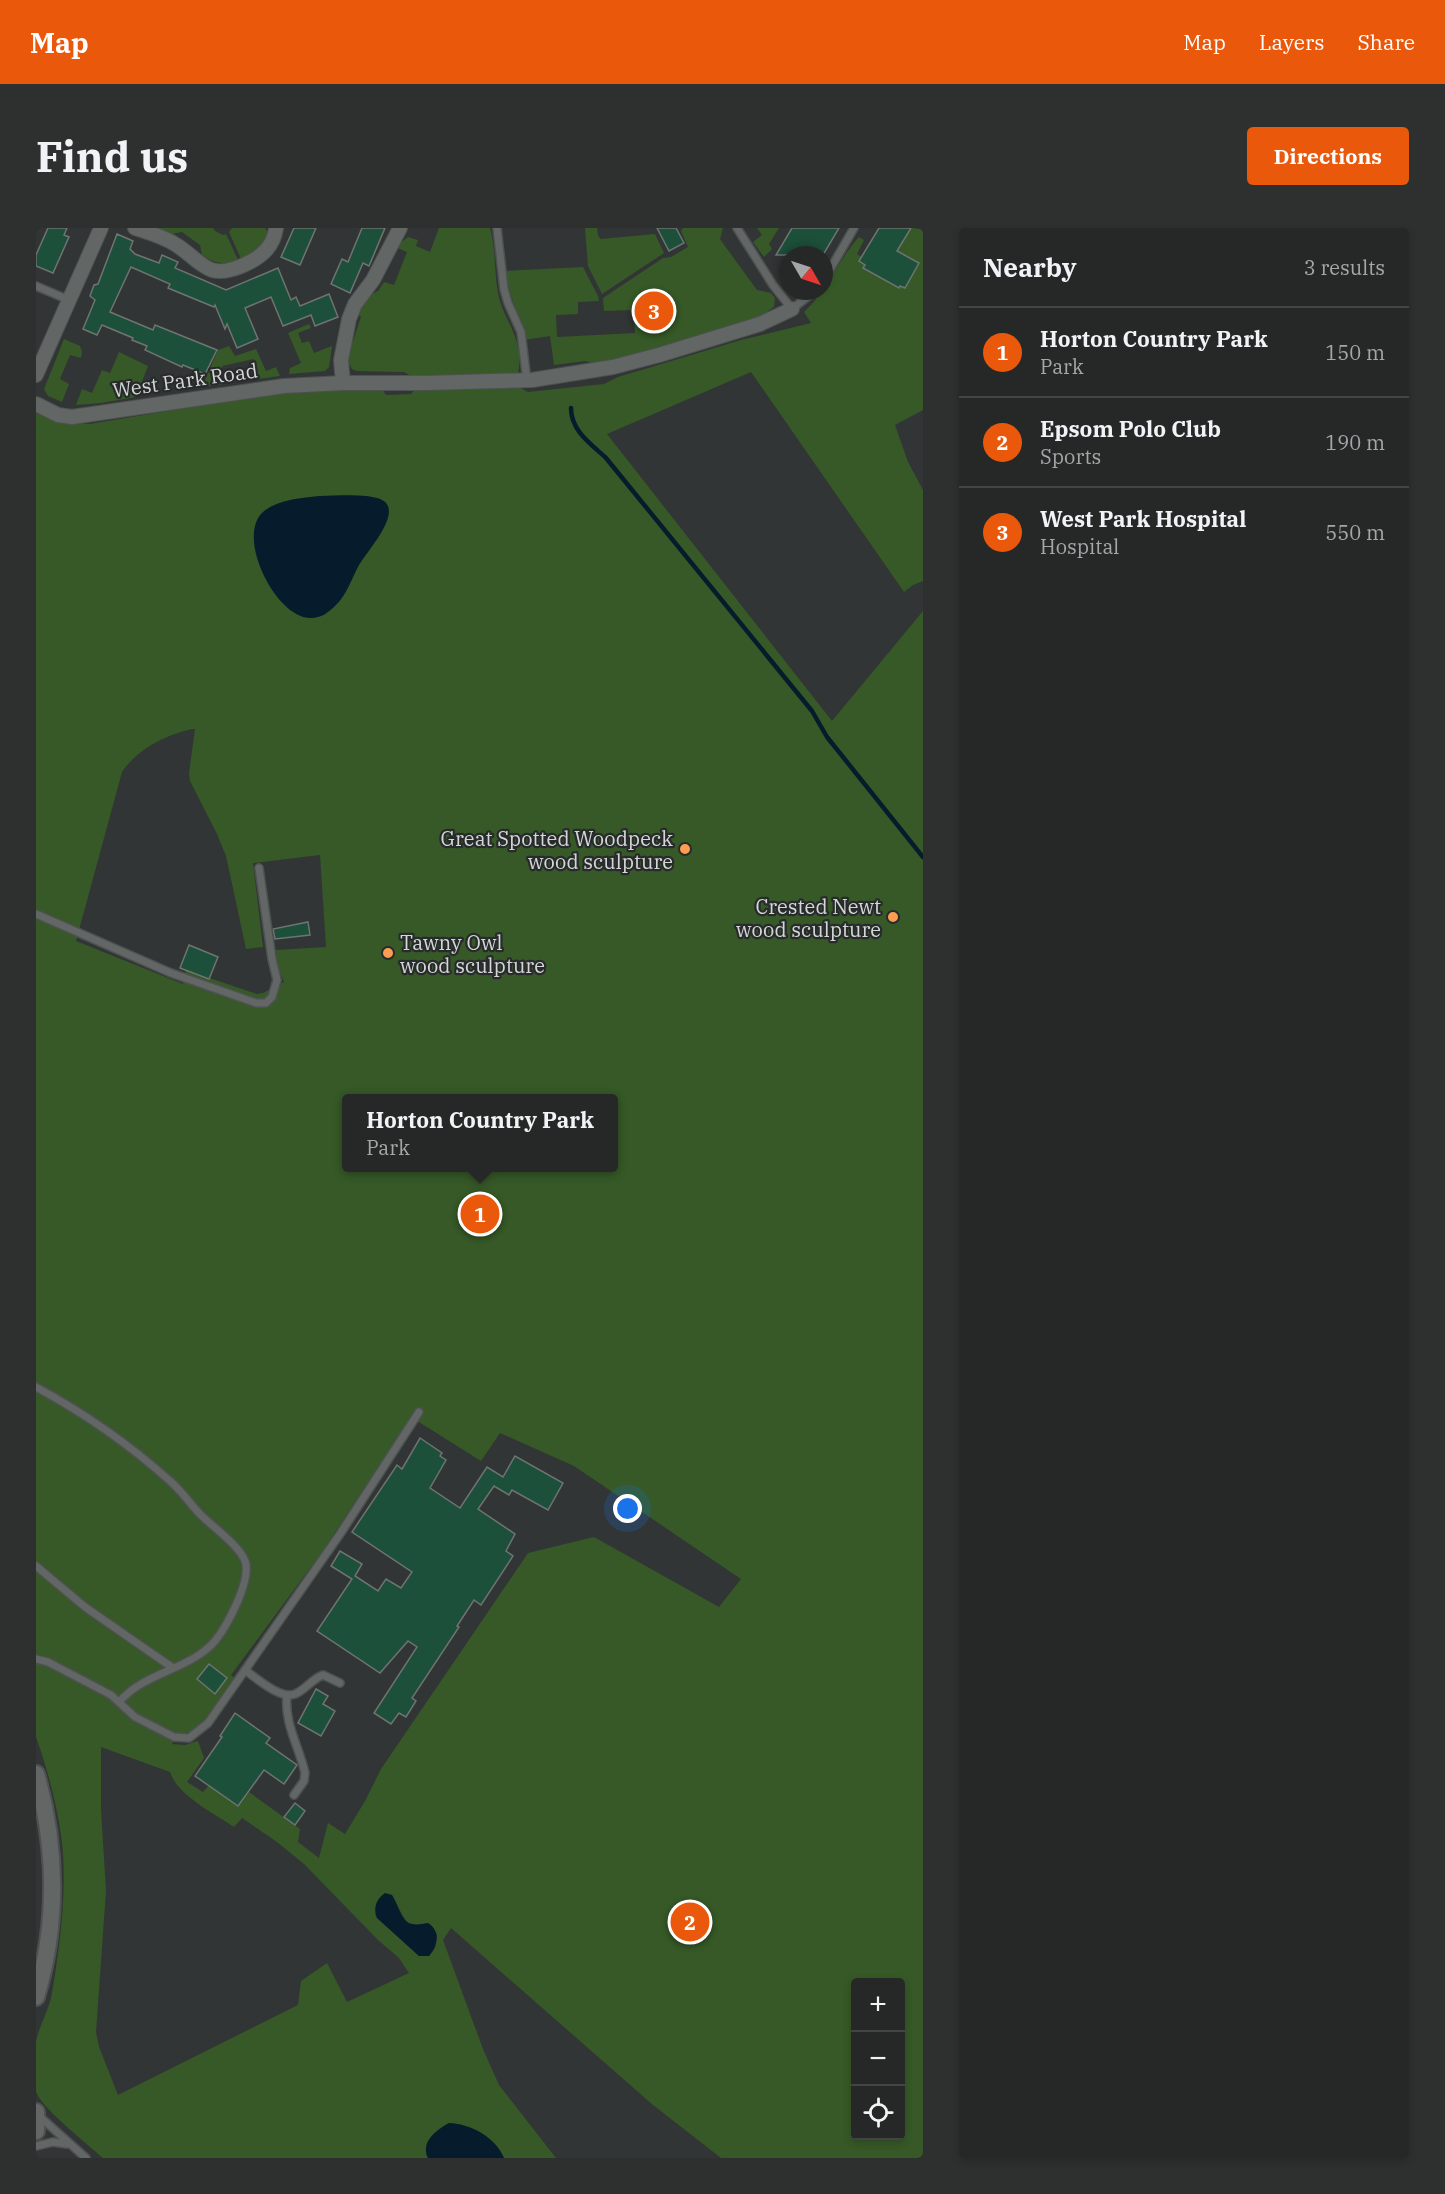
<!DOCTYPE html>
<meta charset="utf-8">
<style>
body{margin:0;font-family:"IBM Plex Serif",serif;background:#2e3030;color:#f1f3f6}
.controls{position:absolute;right:18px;bottom:18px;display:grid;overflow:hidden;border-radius:6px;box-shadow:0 3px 9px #0003}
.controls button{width:54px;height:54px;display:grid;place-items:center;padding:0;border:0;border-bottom:2px solid #424445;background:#262828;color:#f1f3f6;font:30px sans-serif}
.compass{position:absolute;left:743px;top:18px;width:54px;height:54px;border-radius:50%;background:#262828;box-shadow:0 3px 9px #0003;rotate:129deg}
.you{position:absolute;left:592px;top:1281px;width:21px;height:21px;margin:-15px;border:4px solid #fff;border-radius:50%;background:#1a73e8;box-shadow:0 0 0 9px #1a73e833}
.badge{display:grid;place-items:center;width:39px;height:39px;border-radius:50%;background:#ea580c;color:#fff;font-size:20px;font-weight:700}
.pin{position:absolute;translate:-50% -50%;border:3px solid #fff;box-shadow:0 2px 6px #0006}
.popup{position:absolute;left:306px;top:866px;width:276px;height:78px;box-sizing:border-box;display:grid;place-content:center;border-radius:6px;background:#262828;filter:drop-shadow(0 2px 4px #0005);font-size:20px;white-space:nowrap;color:#a4a6a8}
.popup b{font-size:22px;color:#f1f3f6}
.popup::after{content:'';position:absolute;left:50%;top:100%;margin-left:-12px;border:12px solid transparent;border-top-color:#262828}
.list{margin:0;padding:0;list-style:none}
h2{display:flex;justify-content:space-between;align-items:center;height:78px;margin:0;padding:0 24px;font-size:26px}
h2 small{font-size:20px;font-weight:400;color:#a4a6a8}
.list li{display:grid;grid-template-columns:39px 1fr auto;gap:18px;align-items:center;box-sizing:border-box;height:90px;padding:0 24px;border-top:2px solid #424445}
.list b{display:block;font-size:22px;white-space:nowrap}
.list p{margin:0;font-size:20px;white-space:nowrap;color:#a4a6a8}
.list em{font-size:20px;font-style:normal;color:#a4a6a8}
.icon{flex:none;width:33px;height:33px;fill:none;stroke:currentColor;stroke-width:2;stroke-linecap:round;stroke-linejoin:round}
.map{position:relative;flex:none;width:887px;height:1930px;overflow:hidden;border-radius:6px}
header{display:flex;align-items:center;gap:36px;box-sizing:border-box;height:84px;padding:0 30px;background:#ea580c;color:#fff}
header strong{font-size:28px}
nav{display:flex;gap:33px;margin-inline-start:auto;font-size:21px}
.intro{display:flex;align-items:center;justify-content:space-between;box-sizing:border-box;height:144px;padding:0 36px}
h1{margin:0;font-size:42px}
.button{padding:15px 27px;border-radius:6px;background:#ea580c;color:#fff;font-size:21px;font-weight:700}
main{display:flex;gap:36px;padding:0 36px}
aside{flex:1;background:#262828;border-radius:6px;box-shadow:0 3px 9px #0003}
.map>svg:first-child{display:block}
.green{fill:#365927;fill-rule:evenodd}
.water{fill:#061c2d}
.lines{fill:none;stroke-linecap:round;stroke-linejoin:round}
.stream{stroke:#061c2d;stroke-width:4.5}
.building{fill:#1d503b;stroke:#6f7371;stroke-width:1.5}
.service-casing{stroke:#4e5151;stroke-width:10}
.minor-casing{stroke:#4e5151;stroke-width:16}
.tertiary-casing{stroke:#4e5151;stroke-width:20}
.service{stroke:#626665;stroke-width:7}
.minor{stroke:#626665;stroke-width:14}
.tertiary{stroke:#626665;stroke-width:16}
.poi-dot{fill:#fc9e52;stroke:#282b2b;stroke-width:2}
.labels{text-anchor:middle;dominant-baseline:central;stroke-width:4.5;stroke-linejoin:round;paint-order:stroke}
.street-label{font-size:20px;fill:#d5d7d7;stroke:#282b2b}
.poi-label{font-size:20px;fill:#d5d7d7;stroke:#282b2b;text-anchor:end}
</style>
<header>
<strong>Map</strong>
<nav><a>Map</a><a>Layers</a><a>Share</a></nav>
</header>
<div class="intro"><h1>Find us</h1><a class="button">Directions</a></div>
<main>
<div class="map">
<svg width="887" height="1930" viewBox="0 0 887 1930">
<rect width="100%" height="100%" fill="#323535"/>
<g class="green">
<path d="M123 0H177L179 3 187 7 190 6 202 32C186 37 180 36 166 27L164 17 146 4 135 6Z"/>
<path d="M196 0H229L233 6C228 20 218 26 205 31L193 4Z"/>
<path d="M403 0H454C460 21 458 44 462 65 468 95 489 110 482 146L377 149 368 144 321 143 316 141 314 137H309L312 116 317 113 325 89 321 85 323 82 334 67 342 63 348 54 358 57 371 24 359 19 372 9 382 12 380 18 394 24Z"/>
<path d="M549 0H561L562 8 565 11 619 6 628 25 566 66 552 38Z"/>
<path d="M647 0H687L684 11 686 14 721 62 735 65 739 70 738 79C701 108 612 124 564 136L549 133 518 137 514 108 488 112C485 88 472 67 469 43L547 39 562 68 563 73 542 74V86L520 87 521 109 599 105 598 82 568 83 567 70 627 30 635 29 652 19 645 3Z"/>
<path d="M721 0H743L733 16 736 21 728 29 717 14 726 7Z"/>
<path d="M875 0 887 1V182L859 197 872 234 887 262V353L877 357 868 364 715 144 571 206 796 493 887 383V1930H685L617 1877 415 1700 407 1712 447 1821 463 1857 520 1930H468C460 1911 441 1903 423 1896L390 1926 392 1930H67C54 1918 3 1878 0 1863 0 1852 0 1823 0 1813 4 1796 13 1782 16 1765 24 1717 31 1664 26 1615 22 1580 12 1543 0 1509V185L27 194 54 196 258 162 346 161 350 167 375 166 380 160 481 158 492 164 568 156 582 149 705 112 775 95 768 84C792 62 802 32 823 9L828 12 821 26C827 29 826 32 830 37 837 46 852 54 862 60L864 58 869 60 883 35 861 23ZM156 501H159L153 545 154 553 181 606 190 628 210 721 227 719 217 635 284 627 290 719 240 722 241 737 248 754 227 765 221 766 150 742 147 756 40 713 86 544C101 521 130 507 156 501ZM310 870H578V940H310ZM375 1189 445 1233 464 1205 538 1238 705 1351 683 1379 558 1309 492 1325 345 1541 329 1573 309 1606 292 1595 283 1630 262 1614 264 1601 213 1564 202 1578 173 1557 167 1564 151 1554 168 1530 162 1513 149 1517 136 1516 140 1505C169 1509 186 1472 200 1451L195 1447 286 1324ZM65 1519 134 1544C141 1567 179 1586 198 1599L206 1590 241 1614 268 1636 342 1712 363 1730 373 1745 311 1774 291 1735 265 1753 262 1777 82 1867 63 1819 60 1804 70 1663 65 1581ZM354 1666 372 1696 401 1706 399 1720 393 1728H383L341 1690 339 1686ZM820 1754H864V1908H820Z"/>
<path d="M273 96 275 100 262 105 266 115 273 113 278 125 296 118 293 139 289 143 253 146 254 140 265 135 252 105Z"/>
<path d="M28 111 44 118 46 124 45 130 34 127 24 151 33 156 26 174 12 168 8 161Z"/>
<path d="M193 118 199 128 220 121 230 143 240 139 244 148 222 151 218 131 186 138 188 156 166 159 182 122Z"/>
<path d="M83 124 112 138 100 169 65 175 40 177 46 161 56 165 66 142 74 145Z"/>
</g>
<g class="water">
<path d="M283 268C297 268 341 264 350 275 363 290 329 325 322 339 315 352 310 368 299 378 292 385 285 390 275 390 241 391 200 311 226 285 239 272 265 270 283 268Z"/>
<path d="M349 1665 356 1667C368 1687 364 1701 392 1695 405 1703 402 1718 393 1728H383L341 1690C337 1680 340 1671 349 1665Z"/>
<path d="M413 1895C435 1896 459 1909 468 1930H392C384 1914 400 1902 413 1895Z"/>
</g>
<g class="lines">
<path class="stream" d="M535 180C535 203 555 216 570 230L776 483 791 509 887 629"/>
</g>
<g class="building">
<path d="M12 0H31L28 7 33 9 17 45 0 38V27Z"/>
<path d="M258 0H280L264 37 245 29Z"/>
<path d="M326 0H349L333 38 327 35 314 65 295 56 306 31 312 34Z"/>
<path d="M621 0H640L648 15 633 23Z"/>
<path d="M756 0H803L787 27H740Z"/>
<path d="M843 0H875L861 23 883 35 869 60 864 58 863 60 827 40 829 37 823 33Z"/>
<path d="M81 6 97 13 94 21 99 26 123 35 126 27 142 34 139 40 190 62 242 40 255 72 260 69 264 78 293 66 302 89 279 98 275 87 247 98 235 69 209 80 222 111 201 120 191 96 189 101 179 77 178 79 132 60 134 56 95 39 74 84 117 102 119 97 181 122 169 146 147 137 146 139 109 122 111 118 96 112 97 110 66 97 61 107 47 101 59 72 54 68 58 57 62 56Z"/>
<path d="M272 694 274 707 239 711 237 701Z"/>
<path d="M153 717 182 729 173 751 144 740Z"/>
<path d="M384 1210 406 1225 404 1228 410 1232 394 1260 424 1280 451 1239 467 1249 479 1228 527 1255 512 1282 476 1262 473 1267 458 1258 442 1281 479 1306 470 1323 477 1328 445 1377 438 1372 421 1398 423 1399 376 1470 380 1473 370 1489 363 1485 355 1496 338 1485 381 1419 372 1413 344 1445 281 1403 316 1351 295 1338 304 1323 326 1336 319 1348 342 1363 350 1351 365 1360 376 1344 316 1304 361 1237 366 1241Z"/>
<path d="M173 1436 191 1450 179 1466 161 1451Z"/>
<path d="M280 1461 292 1468 287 1476 299 1483 285 1508 262 1495Z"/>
<path d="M199 1485 234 1510 230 1515 261 1537 248 1556 228 1542 202 1578 159 1548 186 1509 184 1508Z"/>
<path d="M259 1575 269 1583 259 1597 248 1589Z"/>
</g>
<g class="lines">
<g class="service-casing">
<g id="service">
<path d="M461 0 468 61 472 75 485 104 491 153"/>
<path d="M701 0 737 57 756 81 779 63"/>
<path d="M788 52 818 0"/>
<path d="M0 58 33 72"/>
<path d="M0 686 135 745 220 775H230L236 769 241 752 236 731 223 640"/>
<path d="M0 1159C48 1185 94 1217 134 1253 147 1264 156 1279 168 1290 180 1301 204 1319 209 1333 216 1352 191 1398 179 1413 154 1442 109 1444 84 1473"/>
<path d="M0 1338 49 1379 137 1440"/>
<path d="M0 1431 12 1434 75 1467 99 1489 138 1509 153 1510 172 1495 304 1306 383 1184"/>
<path d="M209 1442C220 1450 245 1472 259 1466 269 1462 276 1451 287 1447L304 1455"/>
<path d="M251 1467C248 1496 263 1518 269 1545L268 1553 258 1567"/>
<path d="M3 1888 50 1930"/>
<path d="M0 1918 17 1914 31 1916"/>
</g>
</g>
<g class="minor-casing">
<g id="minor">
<path d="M99 0C114 5 129 9 142 18 153 25 164 38 176 42 192 47 221 33 231 21 236 15 239 8 240 0"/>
<path d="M0 147 65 0"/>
<path d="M307 155 305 132 313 91 319 76 337 52 364 0"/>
<path d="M0 176 22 187 36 189 248 158 307 155H390L496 152 577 139 623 127 724 96 756 81"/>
</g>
</g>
<g class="tertiary-casing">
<g id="tertiary">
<path d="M0 1546C21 1618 22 1697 0 1769"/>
<path d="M0 1884V1903"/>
</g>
</g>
<use href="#service" class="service"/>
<use href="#minor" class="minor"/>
<use href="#tertiary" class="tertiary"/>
</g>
<g class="poi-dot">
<circle cx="649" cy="621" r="6"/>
<circle cx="857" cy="689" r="6"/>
<circle cx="352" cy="725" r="6"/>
</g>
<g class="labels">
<g class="street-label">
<text transform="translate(149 152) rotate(-8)">West Park Road</text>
</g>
<g class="poi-label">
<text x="637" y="610">Great Spotted Woodpeck<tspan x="637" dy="23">wood sculpture</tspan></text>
<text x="845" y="678">Crested Newt<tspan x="845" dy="23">wood sculpture</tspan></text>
<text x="364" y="714" text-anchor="start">Tawny Owl<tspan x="364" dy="23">wood sculpture</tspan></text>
</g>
</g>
</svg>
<div class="controls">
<button>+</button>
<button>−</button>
<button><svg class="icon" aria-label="locate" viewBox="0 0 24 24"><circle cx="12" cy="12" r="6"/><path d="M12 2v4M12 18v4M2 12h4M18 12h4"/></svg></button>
</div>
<svg class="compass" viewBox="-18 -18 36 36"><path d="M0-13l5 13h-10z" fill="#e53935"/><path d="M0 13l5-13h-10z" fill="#a4a6a8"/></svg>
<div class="you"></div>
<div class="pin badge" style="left:444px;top:986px">1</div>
<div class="popup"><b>Horton Country Park</b>Park</div>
<div class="pin badge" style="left:654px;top:1694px">2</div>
<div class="pin badge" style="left:618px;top:83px">3</div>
</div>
<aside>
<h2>Nearby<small>3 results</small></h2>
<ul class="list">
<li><span class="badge">1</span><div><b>Horton Country Park</b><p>Park</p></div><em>150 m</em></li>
<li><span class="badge">2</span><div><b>Epsom Polo Club</b><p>Sports</p></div><em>190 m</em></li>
<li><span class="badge">3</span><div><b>West Park Hospital</b><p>Hospital</p></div><em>550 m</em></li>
</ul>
</aside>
</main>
